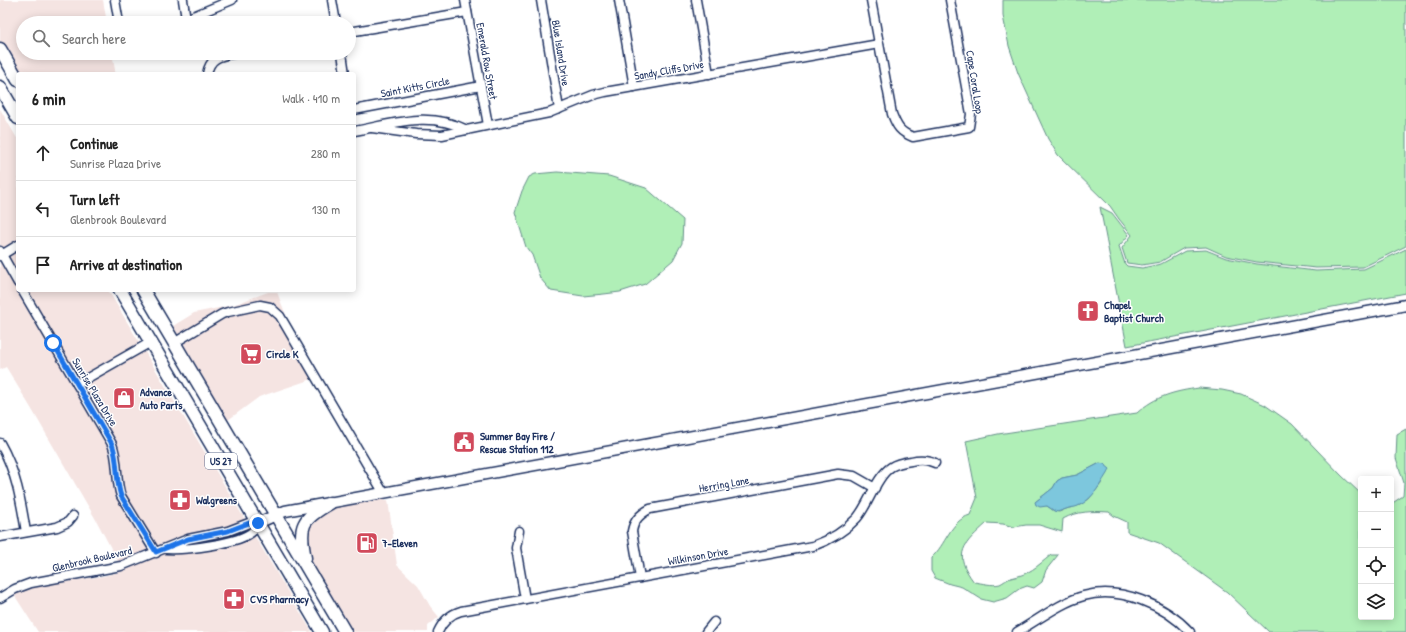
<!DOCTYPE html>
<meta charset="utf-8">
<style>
body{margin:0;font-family:"Patrick Hand",sans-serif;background:#f6f6f6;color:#222}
.controls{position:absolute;right:12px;bottom:12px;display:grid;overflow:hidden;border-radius:4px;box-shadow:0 2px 10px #0003}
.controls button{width:36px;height:36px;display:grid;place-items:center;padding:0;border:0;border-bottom:1px solid #e0e0e0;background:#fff;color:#222;font:20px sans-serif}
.stop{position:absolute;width:12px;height:12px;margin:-9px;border:3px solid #1a73e8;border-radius:50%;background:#fff}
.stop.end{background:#1a73e8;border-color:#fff;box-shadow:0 1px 4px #0008}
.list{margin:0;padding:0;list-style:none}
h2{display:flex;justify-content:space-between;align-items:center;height:52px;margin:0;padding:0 16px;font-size:17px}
h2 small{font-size:13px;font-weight:400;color:#767676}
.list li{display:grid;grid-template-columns:26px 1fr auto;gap:12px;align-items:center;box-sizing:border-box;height:56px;padding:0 16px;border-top:1px solid #e0e0e0}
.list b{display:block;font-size:15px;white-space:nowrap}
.list p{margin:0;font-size:13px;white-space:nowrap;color:#767676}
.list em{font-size:13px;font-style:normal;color:#767676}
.icon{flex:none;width:22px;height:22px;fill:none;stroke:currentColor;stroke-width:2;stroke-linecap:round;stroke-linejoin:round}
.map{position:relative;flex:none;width:1406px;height:632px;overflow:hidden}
.search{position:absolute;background:#fff;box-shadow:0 2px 10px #0003;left:16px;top:16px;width:340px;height:44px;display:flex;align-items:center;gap:10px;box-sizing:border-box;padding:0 14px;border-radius:22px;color:#767676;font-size:15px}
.panel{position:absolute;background:#fff;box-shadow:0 2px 10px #0003;left:16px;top:72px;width:340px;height:220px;border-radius:4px}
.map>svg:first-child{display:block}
.built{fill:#f5e4e2}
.green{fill:#b0efb7;stroke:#668f8a;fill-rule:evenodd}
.water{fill:#7dc7dd;stroke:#568aaa}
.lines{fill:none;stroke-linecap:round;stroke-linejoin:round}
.minor-casing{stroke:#1b2f5e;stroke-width:11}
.major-casing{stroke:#1b2f5e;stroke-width:13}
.highway-casing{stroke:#1b2f5e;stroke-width:15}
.minor{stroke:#fff;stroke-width:8}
.major{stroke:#fff;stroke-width:10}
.highway{stroke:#fff;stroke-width:12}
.route{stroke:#1a73e8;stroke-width:5}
.labels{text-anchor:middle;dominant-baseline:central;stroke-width:3;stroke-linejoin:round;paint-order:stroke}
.shield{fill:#fff;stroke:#5f6d8e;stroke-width:1}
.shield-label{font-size:10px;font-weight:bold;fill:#1b2f5e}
.street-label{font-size:11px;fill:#1b2f5e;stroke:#fff}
.poi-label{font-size:11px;font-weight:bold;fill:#1b2f5e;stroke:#fff;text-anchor:start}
</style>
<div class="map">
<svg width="1406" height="632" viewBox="0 0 1406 632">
<rect width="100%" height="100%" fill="#fff"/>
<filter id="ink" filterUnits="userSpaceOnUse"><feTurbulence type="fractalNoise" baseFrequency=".025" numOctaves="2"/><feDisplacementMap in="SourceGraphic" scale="8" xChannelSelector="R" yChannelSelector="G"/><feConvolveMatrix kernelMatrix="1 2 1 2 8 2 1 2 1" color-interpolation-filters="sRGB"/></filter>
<g filter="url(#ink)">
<g class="built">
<path d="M0 0H103L107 23H23V53H112L115 70V74H18L0 44Z"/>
<path d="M0 109 18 140V290H108L312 632H38L13 593 46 585 104 576 123 571 95 518 31 408 6 367 0 370Z"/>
<path d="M268 292H277L292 331 308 360 319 372 321 376 259 397 228 420 173 326 194 313 233 305Z"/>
<path d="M383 496 385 500H388L397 565 418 585 430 606 439 617 428 626V632H353L307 554V526L331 506Z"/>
</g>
<g class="green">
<path d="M1003 0H1406V246L1363 267 1316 268 1257 262 1226 256 1206 247 1184 248 1160 262 1142 265 1127 263 1122 248 1132 235 1119 219 1110 206 1058 155 1048 139 1018 73 1009 46 1003 16Z"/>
<path d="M557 172 609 176 646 188 683 220 682 243 673 260 645 284 620 292 604 294 583 296 551 291 540 278 532 255 526 247 515 212 522 191 529 177 535 174Z"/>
<path d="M1100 207 1112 213 1129 235 1119 246 1125 264 1127 266 1142 268 1161 264 1185 251 1206 250 1226 258 1257 264 1316 271 1364 269 1406 249V293L1127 346Z"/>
<path d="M1199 388 1222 390 1241 394 1265 405 1292 424 1341 475 1361 494V617H1391V504L1403 496 1404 483 1396 458 1397 434 1406 429V632H1269L1227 592 1159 543 1127 532V522L1114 516 1109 512C1093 511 1077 511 1063 519L1062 532 1039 525H1026L1014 527 1003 524 987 523C964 544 952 553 974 582 982 583 992 586 1000 584 1004 582 1007 579 1011 578 1030 574 1036 567 1051 555H1058L1046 570 1042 582 1034 588 1027 586 1019 589 1007 598 993 602 981 599 962 587 950 584 935 578 931 571V558C946 545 950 521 970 515L977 498 966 441 998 434 1137 413C1155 396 1176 391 1199 388ZM1100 463 1102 479 1101 484 1089 499 1080 505 1066 509 1059 512 1054 511 1047 506 1035 502 1053 488 1057 481 1062 478 1077 475Z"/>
</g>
<path class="water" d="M1100 463 1104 464 1110 469C1101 482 1094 499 1078 506 1074 508 1070 507 1066 509 1054 513 1058 513 1047 506L1040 507 1036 505 1035 502 1053 488 1057 481 1062 478 1077 475Z"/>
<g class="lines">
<g class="minor-casing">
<g id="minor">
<path d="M115 0 119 23"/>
<path d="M183 0 186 19"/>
<path d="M332 0 336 23"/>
<path d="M465 0 488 125"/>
<path d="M541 0 559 109"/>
<path d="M619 0 634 87"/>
<path d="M696 0 709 74"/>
<path d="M871 0 892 114C897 127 900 132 913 137L969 127 971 114 950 0"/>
<path d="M169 23 186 19 232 0"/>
<path d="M349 32 467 12"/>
<path d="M342 53 345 74"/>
<path d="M207 74C210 56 222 56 237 53"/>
<path d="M354 110 481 86"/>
<path d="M372 128 416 134 442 135 549 113 593 95 605 92 879 44"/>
<path d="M354 131C394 124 428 110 467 130"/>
<path d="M0 251 18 283"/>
<path d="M0 256 18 245"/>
<path d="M22 290 112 444C119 461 115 479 121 496L156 553"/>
<path d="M174 343 222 314 228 312 260 305 270 307 280 316 383 492"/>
<path d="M77 384 151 342"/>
<path d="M0 443C16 471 21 501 26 532"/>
<path d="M519 531 516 548 525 599"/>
<path d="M0 537 57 527 68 522 73 516"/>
<path d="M640 578 632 531C634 520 640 514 650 509L838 474 854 476 875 488"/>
<path d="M0 598 15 589 31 583 121 566 188 539 228 531 249 523H258C256 526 255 528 253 531 240 544 185 550 166 549"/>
<path d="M438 632C443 621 450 614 461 611L813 546C830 540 845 531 857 518 869 504 876 477 891 467 897 463 904 462 911 461 920 459 927 459 935 463"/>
<path d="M706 632 714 622"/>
<path d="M1017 632C1061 606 1087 580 1141 600 1160 607 1176 617 1190 632"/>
</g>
</g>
<g class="major-casing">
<path id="major" d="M258 523 285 511 1406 305"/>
</g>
<g class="highway-casing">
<g id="highway">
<path d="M0 49 18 80"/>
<path d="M0 87 18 118"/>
<path d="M120 290 322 632"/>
<path d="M143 290 345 632"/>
<path d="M305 558C298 525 302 519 330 503"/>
</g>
</g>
<use href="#minor" class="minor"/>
<use href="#major" class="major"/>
<use href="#highway" class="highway"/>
</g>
</g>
<g class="lines" filter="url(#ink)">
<path class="route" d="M53 343 112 444C119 461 115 479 121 496L156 552 188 539 228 531 249 523H258"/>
</g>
<defs>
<g id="church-square" transform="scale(1.15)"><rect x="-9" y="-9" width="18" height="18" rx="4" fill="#d1495b" stroke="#fff"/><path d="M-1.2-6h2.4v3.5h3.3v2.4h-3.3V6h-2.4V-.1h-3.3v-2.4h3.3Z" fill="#fff"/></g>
<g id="supermarket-square" transform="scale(1.15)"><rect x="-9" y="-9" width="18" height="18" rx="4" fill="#d1495b" stroke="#fff"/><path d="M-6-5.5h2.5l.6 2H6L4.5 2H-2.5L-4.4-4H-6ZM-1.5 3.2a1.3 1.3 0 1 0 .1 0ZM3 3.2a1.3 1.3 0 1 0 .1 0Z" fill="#fff"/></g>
<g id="shop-square" transform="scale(1.15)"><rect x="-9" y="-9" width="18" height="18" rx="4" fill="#d1495b" stroke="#fff"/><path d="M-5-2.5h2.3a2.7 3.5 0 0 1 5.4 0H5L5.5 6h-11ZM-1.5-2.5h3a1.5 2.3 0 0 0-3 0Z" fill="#fff"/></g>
<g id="civic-square" transform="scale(1.15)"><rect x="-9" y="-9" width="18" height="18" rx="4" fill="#d1495b" stroke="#fff"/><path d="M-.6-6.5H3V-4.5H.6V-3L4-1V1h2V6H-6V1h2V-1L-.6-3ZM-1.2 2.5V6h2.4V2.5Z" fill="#fff"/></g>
<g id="pharmacy-square" transform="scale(1.15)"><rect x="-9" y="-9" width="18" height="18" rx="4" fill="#d1495b" stroke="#fff"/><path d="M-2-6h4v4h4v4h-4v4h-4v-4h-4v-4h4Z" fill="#fff"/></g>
<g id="fuel-square" transform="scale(1.15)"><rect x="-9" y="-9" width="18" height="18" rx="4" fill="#d1495b" stroke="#fff"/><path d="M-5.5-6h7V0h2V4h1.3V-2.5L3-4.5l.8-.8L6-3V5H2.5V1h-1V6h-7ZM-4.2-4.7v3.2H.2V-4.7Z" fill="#fff"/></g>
</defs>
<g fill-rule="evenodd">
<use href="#church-square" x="1088" y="311"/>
<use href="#supermarket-square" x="251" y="354"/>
<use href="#shop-square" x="124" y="398"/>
<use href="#civic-square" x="464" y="442"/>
<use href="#pharmacy-square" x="180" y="500"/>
<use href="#fuel-square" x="367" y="543"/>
<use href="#pharmacy-square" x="234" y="599"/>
</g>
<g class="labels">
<rect class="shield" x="205" y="453" width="32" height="16" rx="3"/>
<g class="shield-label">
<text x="221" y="461">US 27</text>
</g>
<g class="street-label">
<text transform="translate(561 53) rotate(81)">Blue Island Drive</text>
<text transform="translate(487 61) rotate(80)">Emerald Row Street</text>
<text transform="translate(669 70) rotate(-10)">Sandy Cliffs Drive</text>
<text transform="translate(975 82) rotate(81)">Cape Coral Loop</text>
<text transform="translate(415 87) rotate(-11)">Saint Kitts Circle</text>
<text transform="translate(95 392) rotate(59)">Sunrise Plaza Drive</text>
<text transform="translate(724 484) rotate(-10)">Herring Lane</text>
<text transform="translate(698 556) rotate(-10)">Wilkinson Drive</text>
<text transform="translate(92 559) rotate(-13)">Glenbrook Boulevard</text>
</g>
<g class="poi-label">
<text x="1104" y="305">Chapel<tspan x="1104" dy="13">Baptist Church</tspan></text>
<text x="266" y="354">Circle K</text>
<text x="140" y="392">Advance<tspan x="140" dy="13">Auto Parts</tspan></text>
<text x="480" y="436">Summer Bay Fire /<tspan x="480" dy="13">Rescue Station 112</tspan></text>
<text x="196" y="500">Walgreens</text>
<text x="382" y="543">7-Eleven</text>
<text x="250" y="599">CVS Pharmacy</text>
</g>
</g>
</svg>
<div class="controls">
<button>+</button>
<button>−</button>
<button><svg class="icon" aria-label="locate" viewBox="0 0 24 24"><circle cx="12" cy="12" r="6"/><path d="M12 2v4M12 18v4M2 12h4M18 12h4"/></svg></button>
<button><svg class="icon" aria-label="layers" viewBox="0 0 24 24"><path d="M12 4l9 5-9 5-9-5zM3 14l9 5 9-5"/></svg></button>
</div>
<div class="stop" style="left:53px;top:343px"></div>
<div class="stop end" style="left:258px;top:523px"></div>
<div class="search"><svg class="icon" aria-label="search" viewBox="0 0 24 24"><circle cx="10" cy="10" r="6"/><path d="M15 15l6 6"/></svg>Search here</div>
<section class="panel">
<h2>6 min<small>Walk · 410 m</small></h2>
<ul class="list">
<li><svg class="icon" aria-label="ahead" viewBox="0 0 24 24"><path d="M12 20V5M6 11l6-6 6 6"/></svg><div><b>Continue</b><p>Sunrise Plaza Drive</p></div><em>280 m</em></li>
<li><svg class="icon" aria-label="left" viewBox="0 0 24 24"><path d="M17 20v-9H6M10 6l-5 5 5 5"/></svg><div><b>Turn left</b><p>Glenbrook Boulevard</p></div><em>130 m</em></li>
<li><svg class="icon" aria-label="arrive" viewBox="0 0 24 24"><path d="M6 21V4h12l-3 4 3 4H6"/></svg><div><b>Arrive at destination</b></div></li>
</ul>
</section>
</div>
